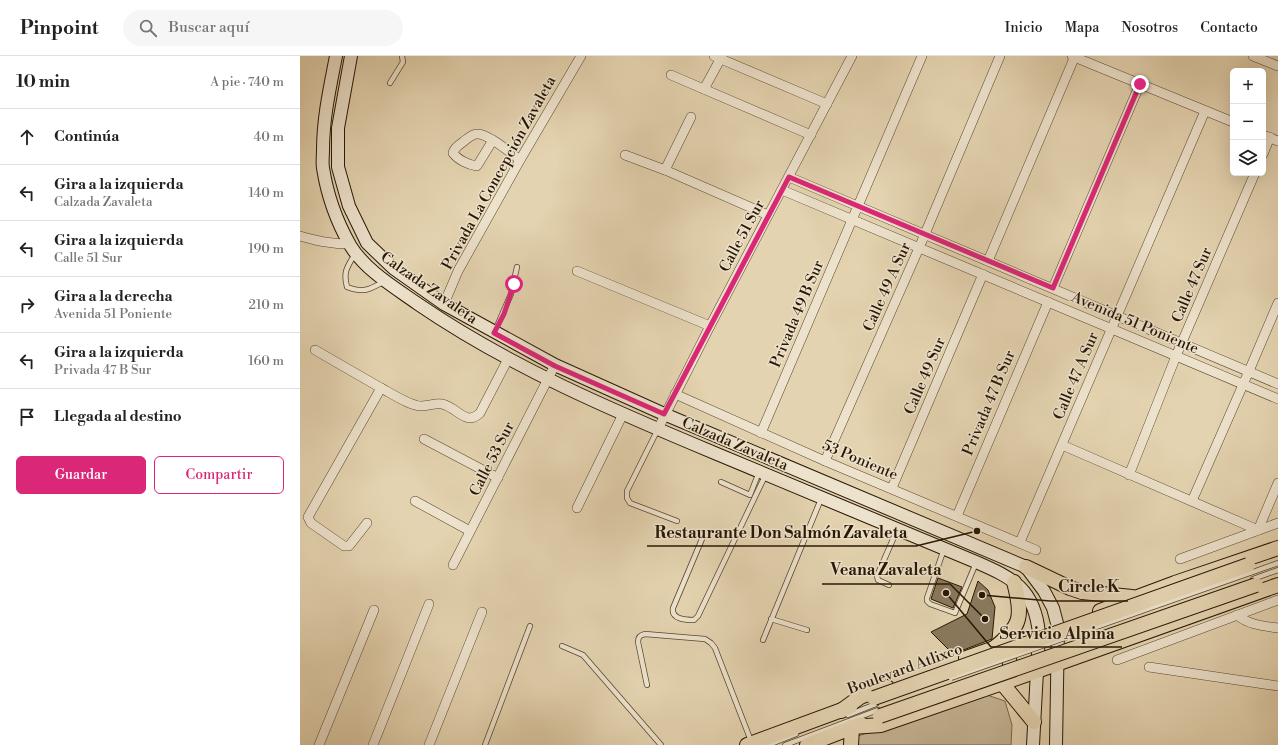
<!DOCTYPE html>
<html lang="es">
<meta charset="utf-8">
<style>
body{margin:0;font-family:"Libre Bodoni",serif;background:#f6f6f6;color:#222}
.controls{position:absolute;right:12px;top:12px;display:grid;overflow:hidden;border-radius:6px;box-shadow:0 4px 16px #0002}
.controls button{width:36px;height:36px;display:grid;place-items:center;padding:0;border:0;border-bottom:1px solid #e0e0e0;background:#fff;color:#222;font:20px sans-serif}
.stop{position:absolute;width:12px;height:12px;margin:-9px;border:3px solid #db2777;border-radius:50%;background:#fff}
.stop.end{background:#db2777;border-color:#fff;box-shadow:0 1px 4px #0008}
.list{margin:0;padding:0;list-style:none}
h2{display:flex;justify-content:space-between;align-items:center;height:52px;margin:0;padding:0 16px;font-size:17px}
h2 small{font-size:13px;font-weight:400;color:#767676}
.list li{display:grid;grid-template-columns:26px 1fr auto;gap:12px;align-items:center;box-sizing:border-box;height:56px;padding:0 16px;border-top:1px solid #e0e0e0}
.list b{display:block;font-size:15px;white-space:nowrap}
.list p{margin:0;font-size:13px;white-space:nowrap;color:#767676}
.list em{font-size:13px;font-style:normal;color:#767676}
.actions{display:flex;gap:8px;padding:12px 16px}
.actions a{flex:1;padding:9px 0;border:1px solid #db2777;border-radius:6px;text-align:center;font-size:14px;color:#db2777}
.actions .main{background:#db2777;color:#fff}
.icon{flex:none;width:22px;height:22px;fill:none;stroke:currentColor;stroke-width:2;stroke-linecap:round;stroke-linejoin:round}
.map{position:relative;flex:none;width:978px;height:689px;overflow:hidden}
header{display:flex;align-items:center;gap:24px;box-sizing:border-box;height:56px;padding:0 20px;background:#fff;border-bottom:1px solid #e0e0e0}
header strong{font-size:19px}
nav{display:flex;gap:22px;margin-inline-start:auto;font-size:14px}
.search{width:280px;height:36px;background:#f6f6f6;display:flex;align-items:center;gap:10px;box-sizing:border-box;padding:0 14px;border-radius:22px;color:#767676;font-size:15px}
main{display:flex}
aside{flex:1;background:#fff}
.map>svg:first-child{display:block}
.green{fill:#c4b393;stroke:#76654c}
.building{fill:#8a795d;stroke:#281704}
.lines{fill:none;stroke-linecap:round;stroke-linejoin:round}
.lane-casing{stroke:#57462f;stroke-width:6}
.street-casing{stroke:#57462f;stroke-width:10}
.secondary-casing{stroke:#281704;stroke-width:14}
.primary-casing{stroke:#281704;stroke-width:16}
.lane{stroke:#ede2cc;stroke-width:4.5}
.street{stroke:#ede2cc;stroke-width:9}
.secondary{stroke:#ede2cc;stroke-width:12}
.primary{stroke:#e4d3b0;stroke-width:14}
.lane-bridge-casing{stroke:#57462f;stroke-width:6;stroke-linecap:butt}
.primary-bridge-casing{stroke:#281704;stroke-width:16;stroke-linecap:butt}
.lane-bridge{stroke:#ede2cc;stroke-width:4.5}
.primary-bridge{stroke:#e4d3b0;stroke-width:14}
.route{stroke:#db2777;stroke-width:5}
.labels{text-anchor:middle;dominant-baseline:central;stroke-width:3;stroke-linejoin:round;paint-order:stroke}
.street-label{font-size:15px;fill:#281704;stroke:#ede2cc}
.leader{fill:none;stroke:#281704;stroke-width:1.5}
.callout-dot{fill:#281704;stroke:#ede2cc;stroke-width:1.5}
.callout-label{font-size:16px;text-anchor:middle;font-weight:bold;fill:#281704;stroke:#ede2cc;stroke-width:3;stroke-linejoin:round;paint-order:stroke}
</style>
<header>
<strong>Pinpoint</strong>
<div class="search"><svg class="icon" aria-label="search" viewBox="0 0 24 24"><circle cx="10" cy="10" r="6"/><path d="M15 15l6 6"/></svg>Buscar aquí</div>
<nav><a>Inicio</a><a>Mapa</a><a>Nosotros</a><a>Contacto</a></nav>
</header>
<main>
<aside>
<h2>10 min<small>A pie · 740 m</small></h2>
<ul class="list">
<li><svg class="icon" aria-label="ahead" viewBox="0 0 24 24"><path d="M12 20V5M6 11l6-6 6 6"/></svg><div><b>Continúa</b></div><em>40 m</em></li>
<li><svg class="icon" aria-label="left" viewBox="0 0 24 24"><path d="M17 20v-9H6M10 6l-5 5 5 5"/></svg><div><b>Gira a la izquierda</b><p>Calzada Zavaleta</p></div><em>140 m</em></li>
<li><svg class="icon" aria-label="left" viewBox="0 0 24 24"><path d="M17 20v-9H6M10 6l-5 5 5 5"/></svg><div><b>Gira a la izquierda</b><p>Calle 51 Sur</p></div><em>190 m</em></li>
<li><svg class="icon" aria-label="right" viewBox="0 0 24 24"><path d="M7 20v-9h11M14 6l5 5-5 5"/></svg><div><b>Gira a la derecha</b><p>Avenida 51 Poniente</p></div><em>210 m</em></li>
<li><svg class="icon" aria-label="left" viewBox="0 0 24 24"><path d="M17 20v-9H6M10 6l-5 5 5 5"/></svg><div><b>Gira a la izquierda</b><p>Privada 47 B Sur</p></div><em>160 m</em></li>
<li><svg class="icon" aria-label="arrive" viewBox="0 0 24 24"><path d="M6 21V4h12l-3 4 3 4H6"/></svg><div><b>Llegada al destino</b></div></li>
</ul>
<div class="actions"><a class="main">Guardar</a><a>Compartir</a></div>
</aside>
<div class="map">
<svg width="978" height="689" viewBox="0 0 978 689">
<rect width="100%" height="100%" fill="#e4d3b0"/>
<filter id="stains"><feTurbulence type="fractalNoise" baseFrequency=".005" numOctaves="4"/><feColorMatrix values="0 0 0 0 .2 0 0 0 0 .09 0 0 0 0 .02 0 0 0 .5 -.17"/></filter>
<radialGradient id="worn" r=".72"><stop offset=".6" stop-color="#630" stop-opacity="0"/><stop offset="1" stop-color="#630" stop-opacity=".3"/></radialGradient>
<path class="green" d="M684 638 705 645 712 669 711 689H558V680Z"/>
<g class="building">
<path d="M638 522 662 531 653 552 631 543Z"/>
<path d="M678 525 688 534 695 551 692 583 653 598 631 576 667 558Z"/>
</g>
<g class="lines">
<g class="lane-casing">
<g id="lane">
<path d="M90 27 103 6 102 0"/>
<path d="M55 198C47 211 43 216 47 231 63 237 69 234 83 226"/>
<path d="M195 275 211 238 217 211"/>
<path d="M358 373 327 435V442L330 447 377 465"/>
<path d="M421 426 450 439 459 416"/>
<path d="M402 483 373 552C371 563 385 564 394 564L398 560 465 420"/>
<path d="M644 493 627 542V545L630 548 655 557 676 507"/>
<path d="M950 517 978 507"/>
<path d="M953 523 978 514"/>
<path d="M589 529 578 524 577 520 597 474"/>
<path d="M471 563 507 574"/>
<path d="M463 584 521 443"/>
<path d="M262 590 283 599 361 689"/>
<path d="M347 629 338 586C338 581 340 579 345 578L405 583 411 587 415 592 451 685"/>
<path d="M548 659 576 648"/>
<path d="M185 689 230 570"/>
<path d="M468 689 496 678"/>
<path d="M485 689 578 654"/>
</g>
</g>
<g class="street-casing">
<g id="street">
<path d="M414 0 527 48"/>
<path d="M772 0 933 66"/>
<path d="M953 0 978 10"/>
<path d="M371 19 511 79"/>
<path d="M404 33 422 0"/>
<path d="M963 79 978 85"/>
<path d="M193 84 177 110C169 109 158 104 153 97 154 92 159 89 163 86 167 83 172 78 177 78 187 77 211 97 220 104"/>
<path d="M963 98 970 81"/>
<path d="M325 99 365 114 468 159"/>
<path d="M365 114 391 61"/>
<path d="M489 121 978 328"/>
<path d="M482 134 978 343"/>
<path d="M0 180C18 185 31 188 50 188"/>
<path d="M688 205 775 0"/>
<path d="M277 215 410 270"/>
<path d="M753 232 840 28"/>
<path d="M144 248 158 215 220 104 281 0"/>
<path d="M15 294 81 332"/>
<path d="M375 338 525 405 736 494"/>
<path d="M358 373 410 270 552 0"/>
<path d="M461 377 622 0"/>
<path d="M124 383 198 422"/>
<path d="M762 389 958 474 978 427"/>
<path d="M525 405 619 192 700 0"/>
<path d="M829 419 876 300 955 117"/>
<path d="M592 432 683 218"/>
<path d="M115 445 170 475"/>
<path d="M892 445 949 315 978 247"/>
<path d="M277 452 323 358"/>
<path d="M657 460 748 246"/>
<path d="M67 467 49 490H44L11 467 8 461 81 332C91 337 110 350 121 350 128 350 135 347 142 348 157 351 166 371 180 357L208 303"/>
<path d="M720 486 905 55"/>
<path d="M880 503 978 467"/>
<path d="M153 509 255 309"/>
<path d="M937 559C949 569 963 570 978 572"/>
<path d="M817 604 978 544"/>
<path d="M849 611 978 630"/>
<path d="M19 689 74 554"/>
<path d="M73 689 129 548"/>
<path d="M129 689 182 556"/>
</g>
</g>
<g class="secondary-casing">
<g id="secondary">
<path d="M36 0C30 31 23 62 23 94 23 100 22 106 23 112 27 138 37 166 50 189 65 214 94 231 118 248 210 311 314 355 417 398 503 434 590 470 676 506 713 522 735 533 739 578L733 689"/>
<path d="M51 0 38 72V111L49 150 67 187 93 212 144 248 255 309 364 358 726 511 744 535 753 552 758 571 756 689"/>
</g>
</g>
<g class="primary-casing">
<g id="primary">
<path d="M726 511 770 532 782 536 832 541"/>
<path d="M800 555 875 527 978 492"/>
<path d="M666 602 714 585"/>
<path d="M705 624C716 609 709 598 694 592 722 570 723 560 714 526"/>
<path d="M702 627 734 666"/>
<path d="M541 655 560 641 587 631"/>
<path d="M552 671 581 669 737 615 978 529"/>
<path d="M447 689 550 651"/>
<path d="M507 689 561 668"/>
<path d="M551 689 552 671"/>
</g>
</g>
<use href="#lane" class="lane"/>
<use href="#street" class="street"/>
<use href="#secondary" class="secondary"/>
<use href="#primary" class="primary"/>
<g class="lane-bridge-casing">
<path id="lane-bridge" d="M651 622 950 517"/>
</g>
<g class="primary-bridge-casing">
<g id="primary-bridge">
<path d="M574 642 948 509"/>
<path d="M580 660 956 529"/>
</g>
</g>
<use href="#lane-bridge" class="lane-bridge"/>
<use href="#primary-bridge" class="primary-bridge"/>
</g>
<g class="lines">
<path class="route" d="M214 228 204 258 194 277 255 310 364 358 489 121 753 232 840 28"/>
</g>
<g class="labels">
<g class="street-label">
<text transform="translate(199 117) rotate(-61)">Privada La Concepción Zavaleta</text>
<text transform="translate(442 180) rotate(-62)">Calle 51 Sur</text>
<text transform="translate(892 229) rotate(-67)">Calle 47 Sur</text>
<text transform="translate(587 231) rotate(-66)">Calle 49 A Sur</text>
<text transform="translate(129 232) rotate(35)">Calzada Zavaleta</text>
<text transform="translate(497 258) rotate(-67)">Privada 49 B Sur</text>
<text transform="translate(835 267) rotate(23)">Avenida 51 Poniente</text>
<text transform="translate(625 320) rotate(-67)">Calle 49 Sur</text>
<text transform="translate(776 320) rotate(-67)">Calle 47 A Sur</text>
<text transform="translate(689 347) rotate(-67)">Privada 47 B Sur</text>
<text transform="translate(435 388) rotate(23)">Calzada Zavaleta</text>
<text transform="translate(192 403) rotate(-63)">Calle 53 Sur</text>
<text transform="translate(560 404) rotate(23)">53 Poniente</text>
<text transform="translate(605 613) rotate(-20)">Boulevard Atlixco</text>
</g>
</g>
<path class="leader" d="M677 475L616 490H347M685 563L650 528H522M682 539L750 545H828M646 537L691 591H822"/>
<g class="callout-dot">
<circle cx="677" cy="475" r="4"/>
<circle cx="685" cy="563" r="4"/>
<circle cx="682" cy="539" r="4"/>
<circle cx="646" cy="537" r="4"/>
</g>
<g class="callout-label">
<text x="481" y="482">Restaurante Don Salmón Zavaleta</text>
<text x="586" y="519">Veana Zavaleta</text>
<text x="789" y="536">Circle K</text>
<text x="757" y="583">Servicio Alpina</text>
</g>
<rect width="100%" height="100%" filter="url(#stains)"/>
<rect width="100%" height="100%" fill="url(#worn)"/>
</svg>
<div class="controls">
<button>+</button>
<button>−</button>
<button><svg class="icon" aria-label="layers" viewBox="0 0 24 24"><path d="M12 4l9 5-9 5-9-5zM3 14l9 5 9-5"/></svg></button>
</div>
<div class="stop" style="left:214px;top:228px"></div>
<div class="stop end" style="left:840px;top:28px"></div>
</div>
</main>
